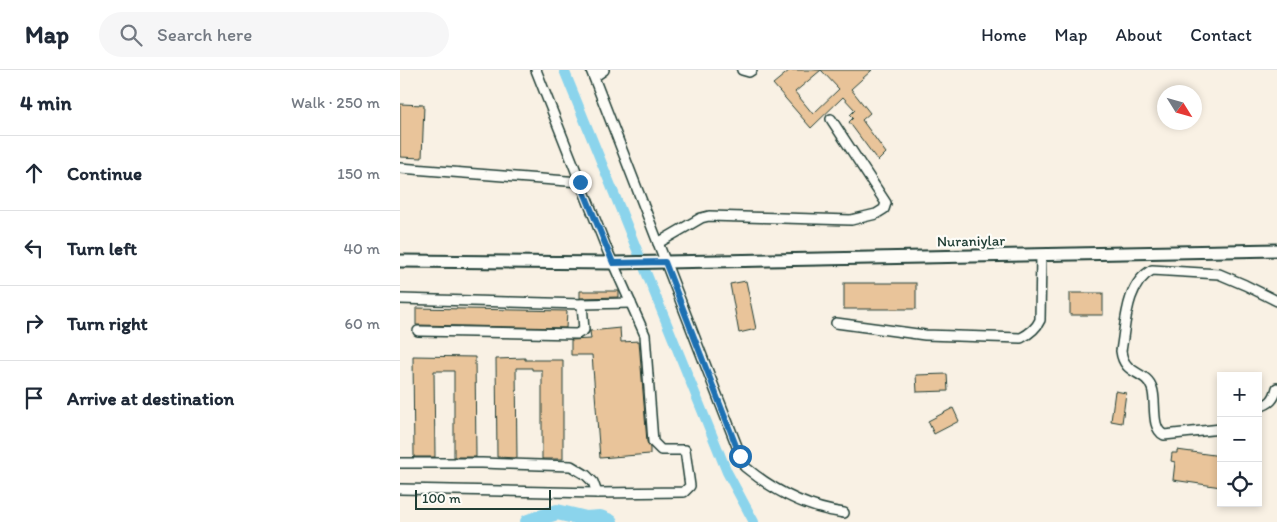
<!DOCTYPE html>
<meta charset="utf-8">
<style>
body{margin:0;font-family:Itim,sans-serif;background:#f6f6f7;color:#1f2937}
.controls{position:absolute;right:15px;bottom:15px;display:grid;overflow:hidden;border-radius:0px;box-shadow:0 2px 8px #0003}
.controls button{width:45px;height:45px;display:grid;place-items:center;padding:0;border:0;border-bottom:1px solid #e0e1e3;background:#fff;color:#1f2937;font:25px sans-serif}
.compass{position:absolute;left:757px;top:15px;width:45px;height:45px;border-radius:50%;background:#fff;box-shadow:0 2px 8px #0003;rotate:127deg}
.scale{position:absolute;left:15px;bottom:12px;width:136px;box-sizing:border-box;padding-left:5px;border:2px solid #1f3d34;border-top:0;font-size:14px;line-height:18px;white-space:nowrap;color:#1f3d34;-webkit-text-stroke:4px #fdfcf7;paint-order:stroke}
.stop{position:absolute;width:15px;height:15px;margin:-11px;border:4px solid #1f6fb2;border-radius:50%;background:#fff}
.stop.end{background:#1f6fb2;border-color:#fff;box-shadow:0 1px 5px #0008}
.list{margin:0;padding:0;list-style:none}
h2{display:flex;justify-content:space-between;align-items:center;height:65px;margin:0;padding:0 20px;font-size:21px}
h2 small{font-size:16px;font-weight:400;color:#747a83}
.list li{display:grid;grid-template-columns:32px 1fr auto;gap:15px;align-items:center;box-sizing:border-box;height:75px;padding:0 20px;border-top:1px solid #e0e1e3}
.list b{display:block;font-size:19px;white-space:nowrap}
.list em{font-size:16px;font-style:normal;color:#747a83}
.icon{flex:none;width:28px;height:28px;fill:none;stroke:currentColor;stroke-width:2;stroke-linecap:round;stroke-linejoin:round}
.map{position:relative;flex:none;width:877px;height:452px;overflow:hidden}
header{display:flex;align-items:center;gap:30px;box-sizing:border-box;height:70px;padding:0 25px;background:#fff;border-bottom:1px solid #e0e1e3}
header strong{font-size:24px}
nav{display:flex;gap:28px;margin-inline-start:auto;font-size:18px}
.search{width:350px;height:45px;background:#f6f6f7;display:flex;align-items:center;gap:12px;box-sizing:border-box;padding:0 18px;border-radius:28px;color:#747a83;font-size:19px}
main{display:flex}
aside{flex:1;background:#fff}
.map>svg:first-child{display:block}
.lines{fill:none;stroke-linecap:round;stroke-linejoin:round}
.canal{stroke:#8bd4ec;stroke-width:10}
.river{stroke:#8bd4ec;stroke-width:16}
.building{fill:#e9c49a;stroke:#1f3d34}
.minor-casing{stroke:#1f3d34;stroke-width:12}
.major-casing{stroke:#1f3d34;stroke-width:15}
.minor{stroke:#fdfcf7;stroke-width:9}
.major{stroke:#fdfcf7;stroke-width:11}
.route{stroke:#1f6fb2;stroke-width:6}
.labels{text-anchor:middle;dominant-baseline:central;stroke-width:4.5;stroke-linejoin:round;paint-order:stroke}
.street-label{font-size:15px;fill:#1f3d34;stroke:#fdfcf7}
</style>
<header>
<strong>Map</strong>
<div class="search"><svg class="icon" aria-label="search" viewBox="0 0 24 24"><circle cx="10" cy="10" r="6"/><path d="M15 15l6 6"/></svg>Search here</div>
<nav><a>Home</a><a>Map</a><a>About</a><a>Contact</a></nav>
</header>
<main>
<aside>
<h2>4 min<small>Walk · 250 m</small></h2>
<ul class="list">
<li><svg class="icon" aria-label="ahead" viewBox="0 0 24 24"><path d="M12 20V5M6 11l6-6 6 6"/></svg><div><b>Continue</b></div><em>150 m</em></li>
<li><svg class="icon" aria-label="left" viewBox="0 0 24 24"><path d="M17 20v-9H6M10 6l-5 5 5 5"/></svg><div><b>Turn left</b></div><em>40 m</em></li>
<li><svg class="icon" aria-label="right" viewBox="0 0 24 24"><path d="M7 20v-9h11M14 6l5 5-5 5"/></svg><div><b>Turn right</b></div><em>60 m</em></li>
<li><svg class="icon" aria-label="arrive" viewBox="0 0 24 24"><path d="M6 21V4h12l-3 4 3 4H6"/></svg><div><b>Arrive at destination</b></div></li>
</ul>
</aside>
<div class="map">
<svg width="877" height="452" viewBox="0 0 877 452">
<rect width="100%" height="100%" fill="#f9f1e4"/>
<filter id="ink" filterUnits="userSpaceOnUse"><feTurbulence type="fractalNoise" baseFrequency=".02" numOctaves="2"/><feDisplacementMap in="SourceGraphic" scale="10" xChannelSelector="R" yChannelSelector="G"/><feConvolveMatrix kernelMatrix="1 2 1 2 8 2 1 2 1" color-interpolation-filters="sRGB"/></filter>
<g filter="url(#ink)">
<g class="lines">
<path class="canal" d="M164 0 327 402 354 452"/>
<path class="river" d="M128 452 157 442 186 449 200 448 210 452"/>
</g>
<g class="building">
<path d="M390 0H421L395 22 413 44 439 19 421 0H472L451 19 470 43 462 50 486 83 478 91 449 52 453 48 450 45 455 40 443 27 411 58 373 14Z"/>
<path d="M0 34 24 35 22 88 0 87Z"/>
<path d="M346 211 356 259 339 263 330 214Z"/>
<rect x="444" y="213" width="72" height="26"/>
<path d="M180 221H219V227L180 228Z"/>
<rect x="670" y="223" width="33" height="22"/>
<path d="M16 238 167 241 166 258 16 255Z"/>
<path d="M220 258 221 272 239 271 247 372 250 378V384L200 388 192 285H171V270L191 269 190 261Z"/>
<path d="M13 286 75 287 76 387H54V301H34L35 387H14Z"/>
<path d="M125 288V290H163V389H142V300H132V298H116L117 388 97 387 96 289Z"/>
<path d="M547 304 548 321 517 322 516 305Z"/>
<path d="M715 321 726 323 722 353 711 351Z"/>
<path d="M553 338 559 351 534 364 528 351Z"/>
<path d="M777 380 821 386V417L773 410 775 392 771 391 772 383H777Z"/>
</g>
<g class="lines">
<g class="minor-casing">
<g id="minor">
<path d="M191 0 345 397C374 421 406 438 444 443"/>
<path d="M342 0 349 2 352 0"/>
<path d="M194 7 204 0"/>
<path d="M0 98 180 112"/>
<path d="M258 173 301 148 309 146 451 150 476 144 484 139 486 133 431 49"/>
<path d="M0 229 182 234 231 233"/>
<path d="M436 253 525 265 621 268C629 264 636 259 640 250L641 185"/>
<path d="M18 261 177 264 184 260 182 234"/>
<path d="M858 337C870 334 874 330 877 318"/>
<path d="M821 359 764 365C750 358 757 331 752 318 746 300 724 306 721 281 726 254 725 215 752 200L819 204 845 215 877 231"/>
<path d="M0 393H82L171 396 186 405 193 412 197 423"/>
<path d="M0 419 197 423 284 422 290 416 285 380H261L253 372 245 265 208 182 136 0"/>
</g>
</g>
<g class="major-casing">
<path id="major" d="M0 191 213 193 877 180"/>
</g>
<use href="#minor" class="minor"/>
<use href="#major" class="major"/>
</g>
</g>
<g class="lines" filter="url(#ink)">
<path class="route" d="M180 112 213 193 265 192 340 386"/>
</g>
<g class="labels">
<g class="street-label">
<text transform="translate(571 171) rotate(-1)">Nuraniylar</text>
</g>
</g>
</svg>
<div class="controls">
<button>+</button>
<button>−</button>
<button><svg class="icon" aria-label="locate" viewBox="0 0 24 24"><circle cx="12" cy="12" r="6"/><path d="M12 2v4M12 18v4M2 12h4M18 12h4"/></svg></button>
</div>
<svg class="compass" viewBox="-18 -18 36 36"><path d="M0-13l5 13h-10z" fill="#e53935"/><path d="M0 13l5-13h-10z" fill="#747a83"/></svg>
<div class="scale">100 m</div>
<div class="stop" style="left:340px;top:386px"></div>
<div class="stop end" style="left:180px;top:112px"></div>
</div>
</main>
